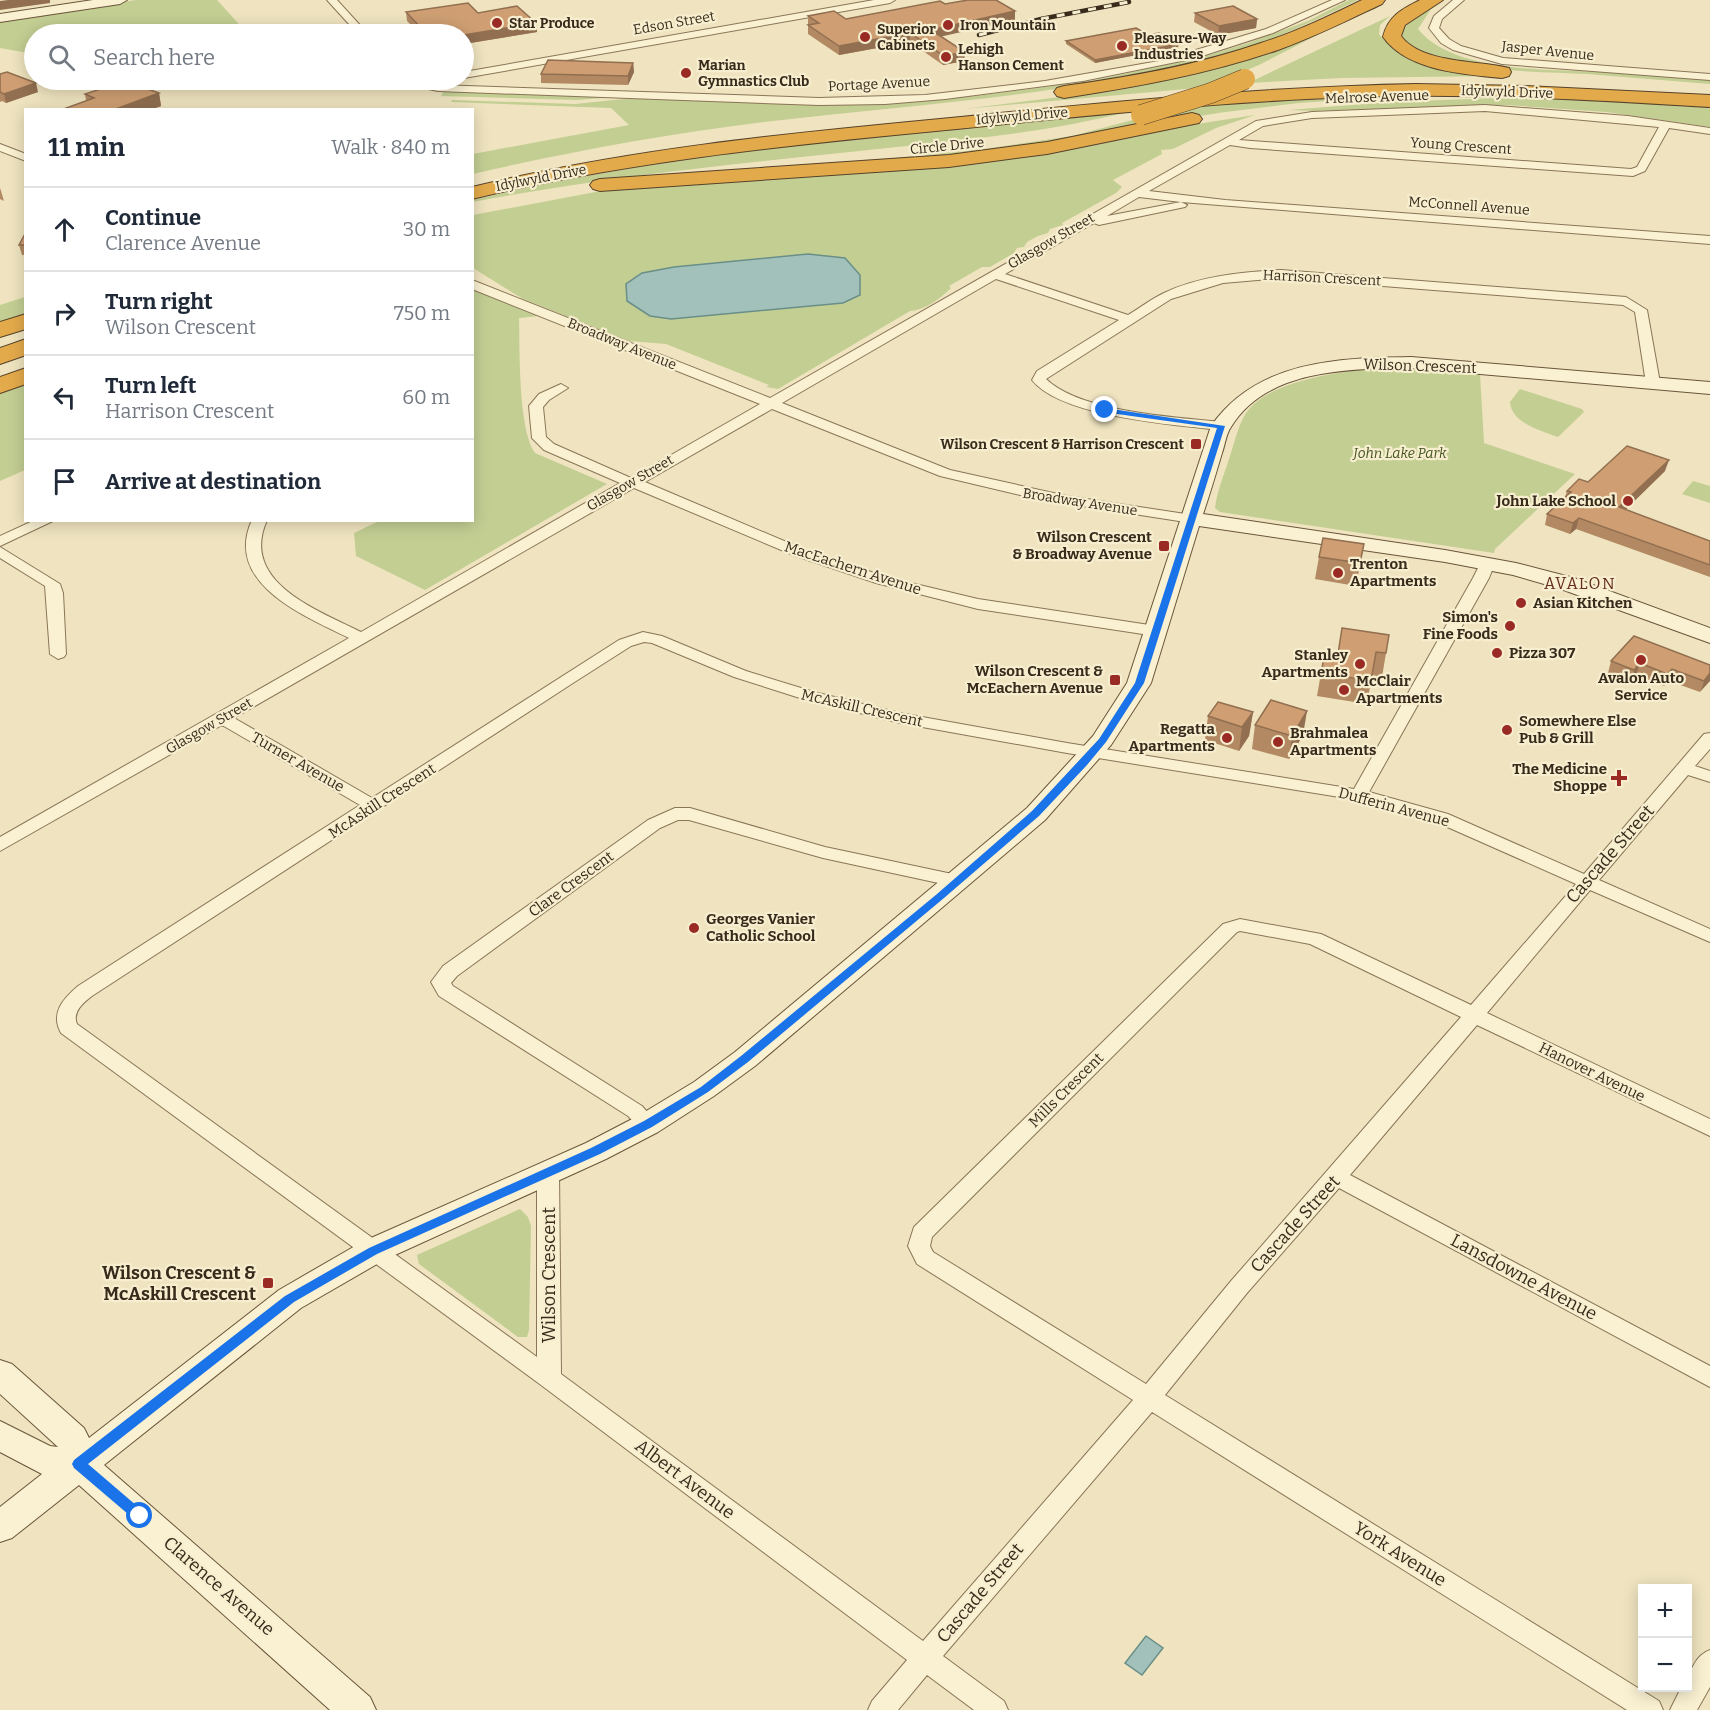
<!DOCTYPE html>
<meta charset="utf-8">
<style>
body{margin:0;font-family:Bitter,serif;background:#f2f2f3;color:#1f2937}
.controls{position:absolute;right:18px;bottom:18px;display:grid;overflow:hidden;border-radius:0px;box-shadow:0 3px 15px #0003}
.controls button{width:54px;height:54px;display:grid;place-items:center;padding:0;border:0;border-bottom:2px solid #e0e1e3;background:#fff;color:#1f2937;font:30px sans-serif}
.stop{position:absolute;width:18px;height:18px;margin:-14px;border:4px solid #1a73e8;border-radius:50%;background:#fff}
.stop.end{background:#1a73e8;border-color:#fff;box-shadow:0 2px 6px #0008}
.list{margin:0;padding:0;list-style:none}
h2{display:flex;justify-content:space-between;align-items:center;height:78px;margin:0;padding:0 24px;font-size:26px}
h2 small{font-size:20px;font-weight:400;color:#747a83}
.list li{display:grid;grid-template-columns:39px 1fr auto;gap:18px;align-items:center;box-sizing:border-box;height:84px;padding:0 24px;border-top:2px solid #e0e1e3}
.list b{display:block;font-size:22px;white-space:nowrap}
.list p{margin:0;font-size:20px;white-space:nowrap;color:#747a83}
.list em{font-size:20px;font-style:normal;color:#747a83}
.icon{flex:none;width:33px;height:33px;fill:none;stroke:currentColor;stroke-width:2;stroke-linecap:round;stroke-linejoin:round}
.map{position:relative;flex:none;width:1710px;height:1710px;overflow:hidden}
.search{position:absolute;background:#fff;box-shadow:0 3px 15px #0003;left:24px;top:24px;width:450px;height:66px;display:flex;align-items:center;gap:15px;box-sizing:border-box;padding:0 21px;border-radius:33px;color:#747a83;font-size:22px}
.panel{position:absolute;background:#fff;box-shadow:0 3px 15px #0003;left:24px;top:108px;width:450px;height:414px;border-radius:0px}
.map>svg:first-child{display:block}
.green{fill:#c3ce93}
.water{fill:#a2c1ba;stroke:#698f88;stroke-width:1.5}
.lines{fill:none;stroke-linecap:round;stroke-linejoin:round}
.street-casing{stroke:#897557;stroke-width:2}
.secondary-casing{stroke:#6a553a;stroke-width:2}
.highway-casing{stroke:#56422b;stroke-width:2}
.street{fill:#faf1d2;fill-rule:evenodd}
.secondary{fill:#faf1d2;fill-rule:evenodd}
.highway{fill:#e3aa4b;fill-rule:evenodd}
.rail-casing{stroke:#382b1c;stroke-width:4.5}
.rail{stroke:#f7eecf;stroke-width:3;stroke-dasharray:8;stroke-linecap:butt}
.highway-bridge-casing{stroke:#56422b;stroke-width:21;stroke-linecap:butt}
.highway-bridge{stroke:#e3aa4b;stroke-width:20}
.wall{fill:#b28963}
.shaded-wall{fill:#916f50}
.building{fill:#cf9f73;stroke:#916f50;stroke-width:1.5}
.route{fill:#1a73e8}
.poi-dot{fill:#9a2b24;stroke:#f7eecf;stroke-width:2}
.labels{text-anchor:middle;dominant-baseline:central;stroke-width:4.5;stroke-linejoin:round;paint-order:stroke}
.far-poi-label{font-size:14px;font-weight:bold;fill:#382b1c;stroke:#f7eecf;text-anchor:start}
.far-street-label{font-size:14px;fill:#382b1c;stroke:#f7eecf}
.far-park-label{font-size:14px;font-style:italic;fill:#455522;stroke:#f7eecf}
.street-label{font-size:15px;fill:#382b1c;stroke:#f7eecf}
.poi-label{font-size:15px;font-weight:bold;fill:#382b1c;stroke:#f7eecf;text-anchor:end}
.neighbourhood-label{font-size:16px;letter-spacing:1.5px;fill:#662e1a;stroke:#f7eecf}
.near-street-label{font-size:18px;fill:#382b1c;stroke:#f7eecf}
.near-poi-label{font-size:18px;font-weight:bold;fill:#382b1c;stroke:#f7eecf;text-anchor:end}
</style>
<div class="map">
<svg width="1710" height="1710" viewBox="0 0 1710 1710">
<rect width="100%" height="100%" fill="#efe4bf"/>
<g class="green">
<path d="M136 0H217L248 34H34V54L0 48V21Z"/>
<path d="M1349 0H1358C1314 21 1270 42 1223 55 1073 96 917 104 764 122 666 134 568 152 473 174V154L629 125 611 108 451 102 452 100 575 104 643 97 832 105 975 96 1090 81 1203 57 1248 43 1308 21Z"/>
<path d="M1447 0 1431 9 1418 29C1453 73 1549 69 1600 72 1637 74 1673 77 1710 80V84C1669 81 1628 77 1587 74 1532 71 1444 73 1400 39V29L1407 21Z"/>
<path d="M1390 16 1380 25 1379 34C1402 66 1458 68 1495 76L1341 78 1248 83Z"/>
<path d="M1325 31 1261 64 1208 87 963 109 1107 91 1273 51Z"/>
<path d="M444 91 616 97 577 100 441 96Z"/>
<path d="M1414 95 1299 103 1218 113 990 152 793 168 984 149 1072 136 1182 107 1268 99Z"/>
<path d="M1524 97 1710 106V127L1606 112 1507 105 1315 111 1289 110 1390 102Z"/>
<path d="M1124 113C1034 135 942 142 850 152 724 165 598 178 473 202L472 200C622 165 773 145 925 130 991 124 1058 116 1124 113Z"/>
<path d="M1255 115 1216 128 1173 149 1161 150 1162 154 1113 180 1122 187 1116 193 1062 223 1063 225 1050 229 1048 233 1038 236 1027 242 1024 247 1017 248 1014 253 990 267H982L949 286 951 288C940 299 925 310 910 311L778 389 766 387 769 385 666 344 629 341 523 299 473 268V215L606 190 906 169Z"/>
<path d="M473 290 539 316 519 318C520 351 518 428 535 453L607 484 425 590 356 556 354 533 379 521 472 520Z"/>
<path d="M25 297V315L0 324V305Z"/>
<path d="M1371 369 1443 370 1480 374 1484 443 1575 474 1495 549 1494 553 1220 512 1215 508C1217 491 1224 475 1229 459 1235 443 1238 421 1250 408 1274 381 1337 372 1371 369Z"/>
<path d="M25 380V470L0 481V391Z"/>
<path d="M1520 389 1582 409 1584 412 1558 437C1542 431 1511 423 1510 402Z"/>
<path d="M1693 481 1710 486V503L1682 494Z"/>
<path d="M520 1209 528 1217 531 1226 529 1330 527 1337H518L419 1264 417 1255Z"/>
</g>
<g class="water">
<path d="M808 254 845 258 860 275V295L843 303 671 319 650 316 627 301 626 284 642 273 674 267Z"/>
<path d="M1146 1636 1163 1648 1142 1675 1125 1663Z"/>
</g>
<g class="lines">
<g class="street-casing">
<g id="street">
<path d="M327 0H337L368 34H358Z"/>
<path d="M874 0H895L890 3 464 78V72Z"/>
<path d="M1332 0H1345L1273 33 1196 58 1083 81 945 99 885 104 819 105 438 91 409 85 403 80H414L438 85 819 98 925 95 1045 81 1159 61 1266 29Z"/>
<path d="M1453 0H1464L1442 19 1439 28 1449 39 1461 46 1503 58 1710 74V80L1502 64 1453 50 1441 43 1429 28 1434 16Z"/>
<path d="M1485 105 1628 116 1710 128V134L1669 128 1645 171 1633 176 1250 148 1230 145 1149 191 1225 200 1710 236V244L1181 202 1187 205 1185 207 1099 225 1094 223 1005 274 1128 315C1140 308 1151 299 1164 293 1199 276 1242 272 1281 270L1626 297 1647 310 1660 383 1658 386 1653 387 1646 383 1635 312 1623 305 1281 278 1223 283 1171 299 1046 379C1080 412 1174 417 1221 422L1228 426 1221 430C1175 425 1061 417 1032 380L1037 371 1119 320 996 279 782 403 950 470 1067 496 1192 515 1199 519 1197 522 1192 523 1037 499 940 476 772 409 645 482 803 549 886 577 978 599 1156 626 1164 631 1162 634 1156 636 978 609 876 583 793 555 634 488 234 718 372 798 619 640 643 632 662 636 746 671 814 692 900 713 1067 743 1354 789 1473 578 1482 560 1487 558 1495 563 1489 578 1369 792 1448 814 1584 874 1704 734 1710 733V749L1695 766 1710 771V782L1688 775 1599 880 1710 929V942L1590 890 1487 1013 1710 1119V1136L1477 1025 1350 1175 1710 1366V1387L1339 1188 1247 1293 1165 1395 1659 1701 1663 1710H1627L1152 1412 943 1656 1004 1701 1008 1710H974L927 1675 898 1710H868L872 1701 907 1660 541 1385 61 1033C50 1013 63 999 78 986L360 805 222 725 0 851V837L349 638C304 616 223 583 252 520H267C239 582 317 610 361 632L620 483 544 450 532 438 529 406 539 394 561 384 568 388 549 400 543 407 546 437 554 444 631 478 760 404 472 289V280L770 398 1256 121 1312 112ZM1485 111 1659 127 1637 167 1631 169 1239 140 1263 126 1312 118ZM1139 197 1181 202 1107 216ZM644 642 652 643 734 677 803 699 900 723 1067 753 1358 800 1436 822 1576 884 1471 1005 1321 934 1240 919 1223 924 914 1227 908 1246 917 1264 1133 1400 923 1641 561 1374 559 1172 555 1166 548 1164 541 1166 537 1172V1357L77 1024C72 1012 83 1003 92 996L573 683 631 646ZM1240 931 1310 944 1461 1017 1231 1281 1146 1384 933 1252 930 1246 932 1237 1237 932Z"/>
<path d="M0 144 26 154V161L0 151Z"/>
<path d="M35 520H55L0 546V536Z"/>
<path d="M0 547 60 584 63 593 66 654 64 657 58 659 50 654 45 586 0 558Z"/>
<path d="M675 808H690L825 847 957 875 963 877 966 881 963 885 957 887 823 858 689 820H678L660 828 457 976 451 983 453 986 642 1106 658 1124 655 1129C642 1133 637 1125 628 1116L439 996 431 982 443 966 648 820Z"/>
<path d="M1710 1650V1687L1697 1710H1670L1681 1688H1688C1688 1672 1696 1655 1710 1650Z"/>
</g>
</g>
<g class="secondary-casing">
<g id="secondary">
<path d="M93 0H127L120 4 0 22V14Z"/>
<path d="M1411 357 1710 382V394L1411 368C1351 369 1267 368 1231 427 1226 434 1225 445 1222 453 1216 473 1210 494 1203 514L1445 550 1516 563 1574 578 1710 628V643L1558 588 1513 575 1445 562 1199 526 1151 683 1111 745 1045 820 918 928 755 1066 714 1096 658 1132 606 1159 384 1260 301 1308 104 1465 370 1697 376 1710H330L79 1485 12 1538 0 1542V1507L42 1474 0 1452V1421L50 1446 58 1447 0 1394V1360L12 1364 84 1428 89 1438 279 1290 362 1242 586 1143 638 1116 694 1082 735 1052 1027 808 1093 736 1127 683 1211 426C1257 360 1339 358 1411 357Z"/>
</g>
</g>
<g class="highway-casing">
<g id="highway">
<path d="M1362 0H1385L1382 4C1348 20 1314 37 1278 50 1209 74 1136 87 1064 98L1057 96 1054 92 1057 88 1064 86C1131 77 1197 65 1261 43 1296 32 1329 16 1362 0Z"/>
<path d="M1420 0H1443L1405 25 1401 36C1422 64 1478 60 1509 68L1511 72 1509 76 1502 78C1463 74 1407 71 1383 37 1388 16 1402 9 1420 0Z"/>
<path d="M1416 84 1526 86 1710 95V107C1591 100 1473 93 1354 97 1214 102 1075 117 936 131 780 146 625 162 472 199V187C627 149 782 134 940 119 1098 103 1257 87 1416 84Z"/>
<path d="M1192 113 1199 115 1202 119 1199 123 1047 154 949 167 600 191 593 189 590 185 593 181 600 179 949 155 1047 142Z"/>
<path d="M26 314V329L0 337V322Z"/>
<path d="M26 339V355L0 364V348Z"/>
<path d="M26 368V384L0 393V377Z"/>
</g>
</g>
<use href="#street" class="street"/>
<use href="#secondary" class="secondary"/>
<use href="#highway" class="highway"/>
<g class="rail-casing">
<path id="rail" d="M979 35 1041 19 1129 2"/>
</g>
<use href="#rail" class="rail"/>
<g class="highway-bridge-casing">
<path id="highway-bridge" d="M1141 115 1211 93 1245 79"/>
</g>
<use href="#highway-bridge" class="highway-bridge"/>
</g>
<g class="wall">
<path d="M945 4 1015 20 941 36 965 52 964 61 943 65 910 42 839 55 808 34V25H809H808V16L846 19Z"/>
<path d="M406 12 478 13 536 23 537 32 464 44V34H420L407 21Z"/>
<path d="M1195 13 1257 19 1256 28 1218 35 1194 22Z"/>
<path d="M1148 35 1179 44 1178 47 1095 63 1066 44V41Z"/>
<path d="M633 63 634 72 628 85 541 83V74Z"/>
<path d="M0 74 38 92 6 103 2 101 0 102Z"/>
<path d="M159 93 161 106 150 110H66V108L86 101 85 94Z"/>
<path d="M0 188 1 191 4 201 0 199Z"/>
<path d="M26 232V255H22L19 245Z"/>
<path d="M1665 471 1625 510 1710 541V577L1576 529 1570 534 1545 525 1547 514 1565 497 1567 491 1588 482Z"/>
<path d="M1364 544 1356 586 1315 579 1319 557Z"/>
<path d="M1342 628 1386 653 1382 677 1372 675 1367 704 1317 696 1321 673 1338 654Z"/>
<path d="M1611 661 1710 665 1700 692 1669 681 1664 686 1636 675 1631 682 1608 673Z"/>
<path d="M1253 712 1249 736 1239 751 1205 740 1208 716Z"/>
<path d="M1255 725 1303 735 1289 759 1252 749Z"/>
</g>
<g class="shaded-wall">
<path d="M8 0H50V3L0 10V1Z"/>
<path d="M1015 11V20L930 39 931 30Z"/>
<path d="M1257 19 1256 28 1218 35 1219 26Z"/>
<path d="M536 23 537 32 464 44V35Z"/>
<path d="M427 29 428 34H424L423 30Z"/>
<path d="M910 33V42L839 55V46Z"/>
<path d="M1179 44 1178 47 1095 63V60Z"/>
<path d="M965 52 964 61 943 65 944 56Z"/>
<path d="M633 63 634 72 628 85V76Z"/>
<path d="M36 83 38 92 6 103 4 94Z"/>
<path d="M159 93 161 106 150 110H113Z"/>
<path d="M1669 460 1665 471 1616 519 1619 507Z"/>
<path d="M1579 518 1576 529 1570 534 1573 523Z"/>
<path d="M1640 663 1636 675 1631 682 1634 670Z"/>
<path d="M1672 669 1669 681 1664 686 1667 674Z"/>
<path d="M1710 673V681L1700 692 1704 681Z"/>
<path d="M1307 711 1303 735 1289 759 1292 736Z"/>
<path d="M1253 712 1249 736 1239 751 1242 727Z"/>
</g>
<g class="building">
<path d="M968 0H996L1015 11 931 30 965 52 944 56 910 33 839 46 808 25 819 23 808 16 834 11 846 19 940 1 945 4Z"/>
<path d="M468 3 478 13 517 6 536 23 464 35 433 34 427 29 423 30 406 12Z"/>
<path d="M1233 6 1257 19 1219 26 1195 13Z"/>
<path d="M1136 28 1148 35 1159 33 1179 44 1095 60 1066 41Z"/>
<path d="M548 60 633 63 628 76 541 74Z"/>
<path d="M7 72 36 83 4 94 0 92V74Z"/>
<path d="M125 81 159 93 113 110H70L66 108 94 98 85 94Z"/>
<path d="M26 232V245H19Z"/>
<path d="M1627 446 1669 460 1619 507 1710 541V565L1579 518 1573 523 1547 514 1571 492 1567 491 1579 479 1588 482Z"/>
<path d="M1323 538 1364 544 1360 563 1319 557Z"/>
<path d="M1342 628 1389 635 1386 653 1376 652 1371 681 1321 673 1325 652 1338 654Z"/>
<path d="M1634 636 1710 665V673L1704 681 1672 669 1667 674 1640 663 1634 670 1611 661Z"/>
<path d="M1271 700 1307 711 1292 736 1255 725Z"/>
<path d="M1218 702 1253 712 1242 727 1208 716Z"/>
</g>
<path class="route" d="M1105 408 1225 426 1144 683 1106 742 1087 765 1039 816 944 898 748 1062 708 1092 652 1127 600 1154 377 1254 294 1302 88 1464 144 1512 146 1516 144 1520H135L74 1468 72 1464 74 1460 285 1296 369 1248 591 1148 644 1121 701 1087 741 1056 937 894 1032 811 1099 739 1135 683 1217 428 1103 412Z"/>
<g class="poi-dot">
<circle cx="497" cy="23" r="6"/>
<circle cx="948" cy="25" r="6"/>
<circle cx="865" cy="37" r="6"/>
<circle cx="1122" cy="46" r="6"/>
<circle cx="946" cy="57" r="6"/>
<circle cx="686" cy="73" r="6"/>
<rect x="1190" y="438" width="12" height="12" rx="3"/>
<circle cx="1628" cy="501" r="6"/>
<rect x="1158" y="540" width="12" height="12" rx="3"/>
<circle cx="1338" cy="573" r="6"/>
<circle cx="1521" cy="603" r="6"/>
<circle cx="1510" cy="626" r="6"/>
<circle cx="1497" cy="653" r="6"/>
<circle cx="1641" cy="660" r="6"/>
<circle cx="1360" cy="664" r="6"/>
<rect x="1109" y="674" width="12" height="12" rx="3"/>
<circle cx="1344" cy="690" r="6"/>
<circle cx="1507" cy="730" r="6"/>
<circle cx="1227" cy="738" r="6"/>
<circle cx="1278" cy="742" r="6"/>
<path d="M1616 769h6v6h6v6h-6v6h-6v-6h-6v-6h6z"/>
<circle cx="694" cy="928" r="6"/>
<rect x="262" y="1277" width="12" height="12" rx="3"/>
</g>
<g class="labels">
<g class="far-poi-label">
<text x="509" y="23">Star Produce</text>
<text x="960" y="25">Iron Mountain</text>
<text x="877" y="29">Superior<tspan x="877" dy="16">Cabinets</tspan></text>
<text x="1134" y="38">Pleasure-Way<tspan x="1134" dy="16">Industries</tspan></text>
<text x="958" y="49">Lehigh<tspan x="958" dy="16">Hanson Cement</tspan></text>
<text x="698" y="65">Marian<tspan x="698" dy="16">Gymnastics Club</tspan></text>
<text x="1184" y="444" text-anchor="end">Wilson Crescent &amp; Harrison Crescent</text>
</g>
<g class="far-street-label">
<text transform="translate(674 23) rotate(-10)">Edson Street</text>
<text transform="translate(1548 51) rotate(6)">Jasper Avenue</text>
<text transform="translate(879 84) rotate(-3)">Portage Avenue</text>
<text transform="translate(1507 92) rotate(2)">Idylwyld Drive</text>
<text transform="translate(1377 97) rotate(-2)">Melrose Avenue</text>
<text transform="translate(1022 116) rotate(-5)">Idylwyld Drive</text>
<text transform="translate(947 146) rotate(-6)">Circle Drive</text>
<text transform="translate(1461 146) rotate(4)">Young Crescent</text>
<text transform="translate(541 178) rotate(-11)">Idylwyld Drive</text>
<text transform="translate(1469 206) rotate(4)">McConnell Avenue</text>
<text transform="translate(1051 241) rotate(-30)">Glasgow Street</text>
<text transform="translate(1322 278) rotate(3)">Harrison Crescent</text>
<text transform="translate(622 344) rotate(22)">Broadway Avenue</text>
<text transform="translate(630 483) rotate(-30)">Glasgow Street</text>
<text transform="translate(1080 502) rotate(9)">Broadway Avenue</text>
<text transform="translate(209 726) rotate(-30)">Glasgow Street</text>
</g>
<g class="far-park-label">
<text x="1400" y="453">John Lake Park</text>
</g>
<g class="street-label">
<text transform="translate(1420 366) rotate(2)">Wilson Crescent</text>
<text transform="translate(853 568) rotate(18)">MacEachern Avenue</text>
<text transform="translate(862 708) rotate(13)">McAskill Crescent</text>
<text transform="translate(298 762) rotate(30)">Turner Avenue</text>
<text transform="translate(382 801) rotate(-33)">McAskill Crescent</text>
<text transform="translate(1394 807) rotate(15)">Dufferin Avenue</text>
<text transform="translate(571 884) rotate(-36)">Clare Crescent</text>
<text transform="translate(1592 1072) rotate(26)">Hanover Avenue</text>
<text transform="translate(1066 1090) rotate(-45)">Mills Crescent</text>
</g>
<g class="poi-label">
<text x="1616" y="501">John Lake School</text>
<text x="1152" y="537">Wilson Crescent<tspan x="1152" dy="17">&amp; Broadway Avenue</tspan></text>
<text x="1350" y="564" text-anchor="start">Trenton<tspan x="1350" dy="17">Apartments</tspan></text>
<text x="1533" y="603" text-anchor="start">Asian Kitchen</text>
<text x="1498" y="617">Simon's<tspan x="1498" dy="17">Fine Foods</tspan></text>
<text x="1509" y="653" text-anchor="start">Pizza 307</text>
<text x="1348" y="655">Stanley<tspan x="1348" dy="17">Apartments</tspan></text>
<text x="1103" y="671">Wilson Crescent &amp;<tspan x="1103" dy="17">McEachern Avenue</tspan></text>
<text x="1641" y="678" text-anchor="middle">Avalon Auto<tspan x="1641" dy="17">Service</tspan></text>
<text x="1356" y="681" text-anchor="start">McClair<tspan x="1356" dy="17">Apartments</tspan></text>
<text x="1519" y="721" text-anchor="start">Somewhere Else<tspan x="1519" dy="17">Pub &amp; Grill</tspan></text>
<text x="1215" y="729">Regatta<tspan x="1215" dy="17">Apartments</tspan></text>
<text x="1290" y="733" text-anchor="start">Brahmalea<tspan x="1290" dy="17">Apartments</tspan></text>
<text x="1607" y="769">The Medicine<tspan x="1607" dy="17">Shoppe</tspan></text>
<text x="706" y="919" text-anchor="start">Georges Vanier<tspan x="706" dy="17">Catholic School</tspan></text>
</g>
<g class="neighbourhood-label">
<text x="1580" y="583">AVALON</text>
</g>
<g class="near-street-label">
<text transform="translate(1610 854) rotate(-49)">Cascade Street</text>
<text transform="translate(1295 1224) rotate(-48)">Cascade Street</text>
<text transform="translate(549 1275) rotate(-90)">Wilson Crescent</text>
<text transform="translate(1524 1277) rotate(28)">Lansdowne Avenue</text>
<text transform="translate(685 1479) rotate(37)">Albert Avenue</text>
<text transform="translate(1400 1554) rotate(32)">York Avenue</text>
<text transform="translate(219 1586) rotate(41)">Clarence Avenue</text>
<text transform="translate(980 1593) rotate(-50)">Cascade Street</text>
</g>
<g class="near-poi-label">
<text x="256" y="1273">Wilson Crescent &amp;<tspan x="256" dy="21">McAskill Crescent</tspan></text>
</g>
</g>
</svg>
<div class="controls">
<button>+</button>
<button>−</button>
</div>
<div class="stop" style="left:140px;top:1516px"></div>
<div class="stop end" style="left:1105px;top:410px"></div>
<div class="search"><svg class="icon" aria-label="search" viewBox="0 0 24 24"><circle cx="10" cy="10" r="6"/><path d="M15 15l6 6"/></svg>Search here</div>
<section class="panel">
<h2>11 min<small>Walk · 840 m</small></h2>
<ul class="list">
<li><svg class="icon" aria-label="ahead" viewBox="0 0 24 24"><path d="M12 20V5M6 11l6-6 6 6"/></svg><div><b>Continue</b><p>Clarence Avenue</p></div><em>30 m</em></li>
<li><svg class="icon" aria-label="right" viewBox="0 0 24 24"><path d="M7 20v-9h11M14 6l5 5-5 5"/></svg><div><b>Turn right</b><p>Wilson Crescent</p></div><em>750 m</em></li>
<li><svg class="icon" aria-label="left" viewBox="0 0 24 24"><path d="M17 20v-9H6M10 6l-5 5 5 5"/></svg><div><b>Turn left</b><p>Harrison Crescent</p></div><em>60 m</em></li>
<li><svg class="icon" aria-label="arrive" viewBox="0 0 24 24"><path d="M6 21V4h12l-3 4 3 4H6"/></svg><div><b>Arrive at destination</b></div></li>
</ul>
</section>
</div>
